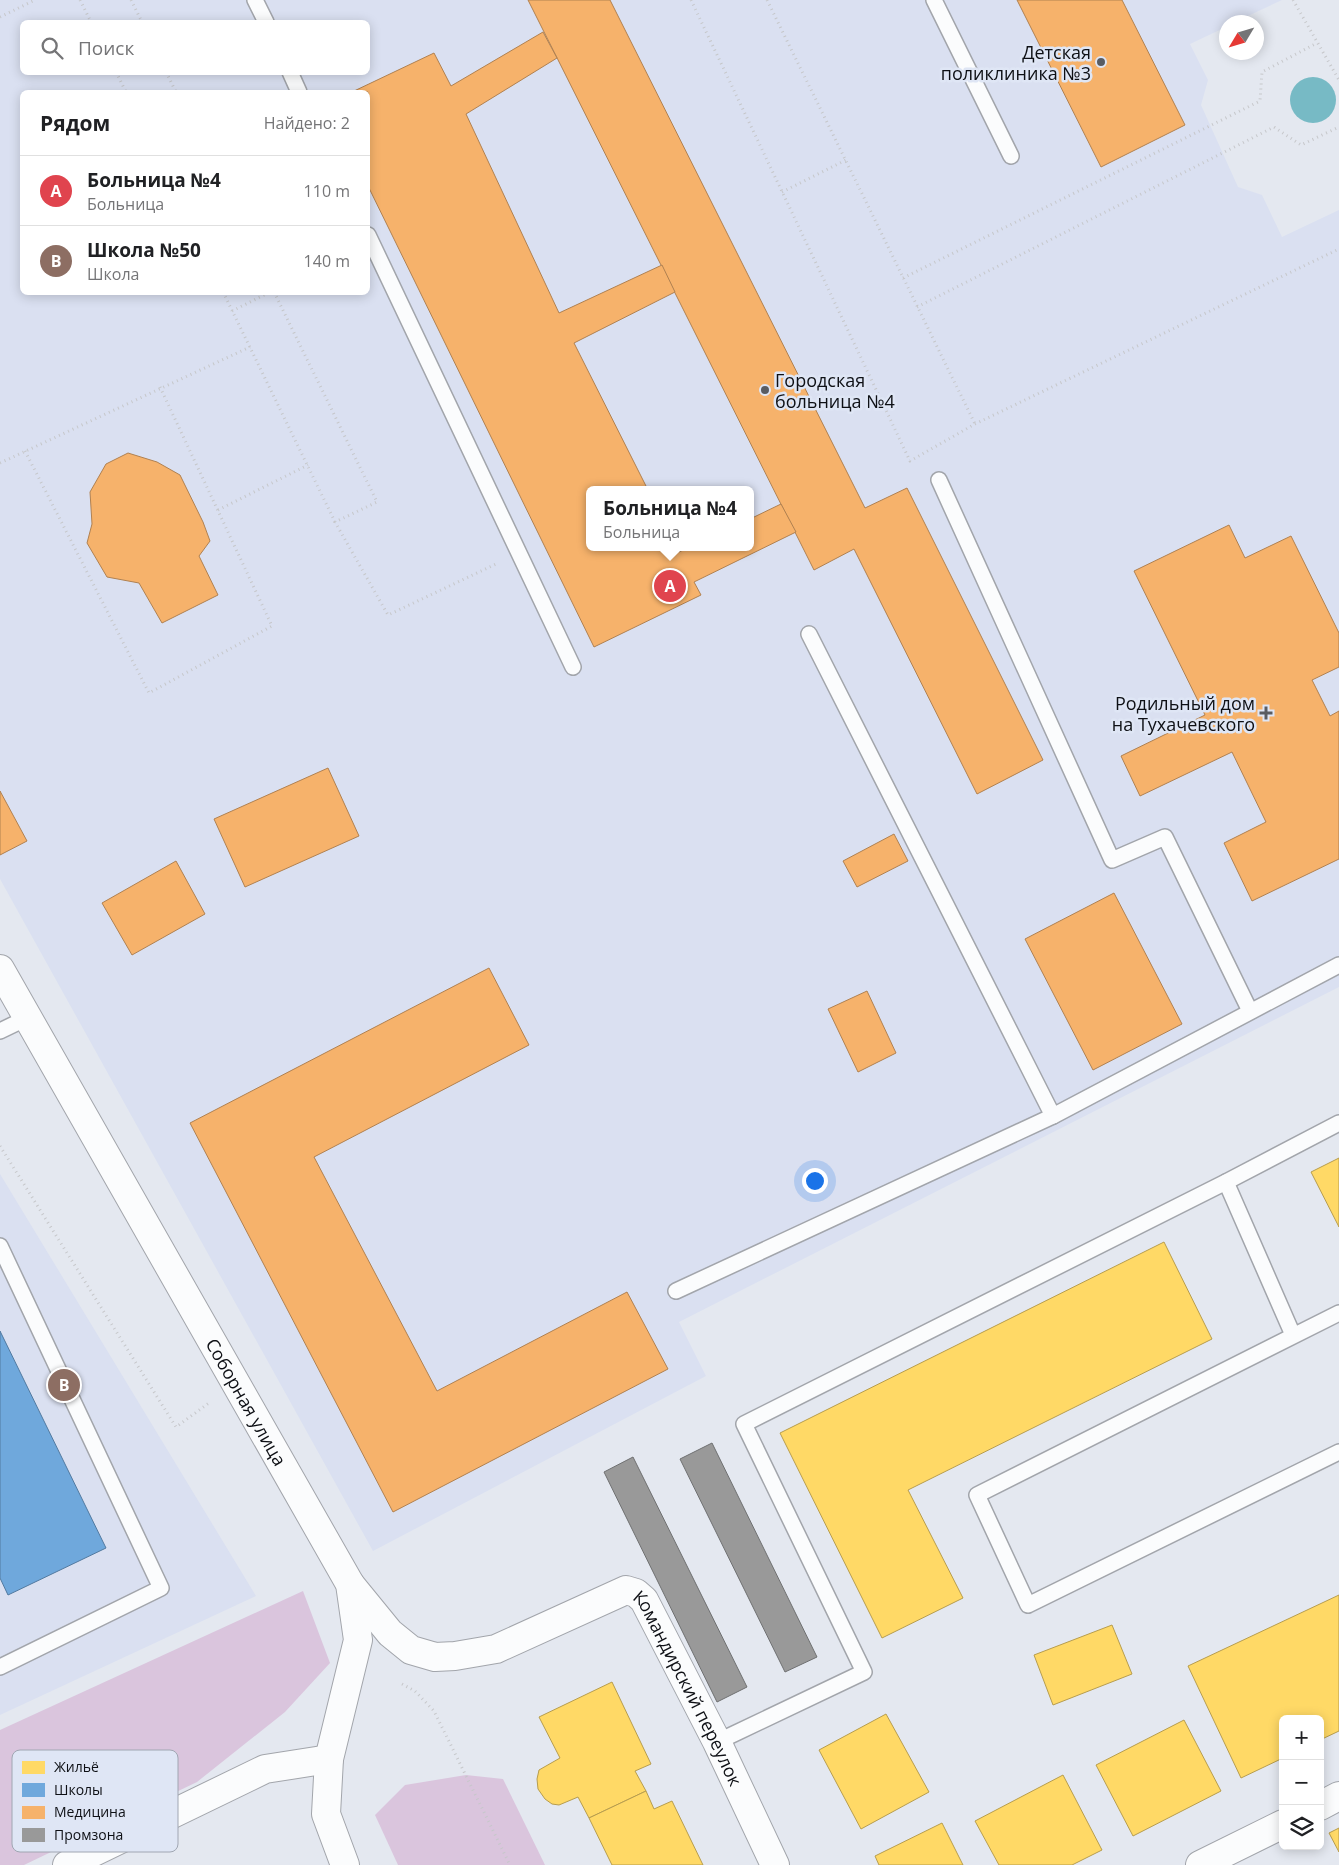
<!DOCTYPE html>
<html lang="ru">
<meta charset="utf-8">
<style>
body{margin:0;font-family:"Open Sans",sans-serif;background:#f6f6f6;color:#202124}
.controls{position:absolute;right:15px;bottom:15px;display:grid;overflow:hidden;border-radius:8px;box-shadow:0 2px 12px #0003}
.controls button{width:45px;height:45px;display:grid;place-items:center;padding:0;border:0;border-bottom:1px solid #e0e0e0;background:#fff;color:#202124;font:25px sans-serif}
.compass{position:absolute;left:1219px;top:15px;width:45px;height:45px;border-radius:50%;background:#fff;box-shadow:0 2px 12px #0003;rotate:232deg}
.you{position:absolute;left:814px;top:1180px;width:18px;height:18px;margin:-12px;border:4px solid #fff;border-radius:50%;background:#1a73e8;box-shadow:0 0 0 8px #1a73e833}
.badge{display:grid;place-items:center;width:32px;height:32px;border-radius:50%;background:#595c62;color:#fff;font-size:16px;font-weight:700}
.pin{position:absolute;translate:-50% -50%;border:2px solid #fff;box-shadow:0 1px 5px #0006}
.popup{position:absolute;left:586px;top:486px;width:168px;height:65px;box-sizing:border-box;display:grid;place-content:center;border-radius:8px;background:#fff;filter:drop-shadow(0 1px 4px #0005);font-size:16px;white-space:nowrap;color:#757577}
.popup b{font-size:19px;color:#202124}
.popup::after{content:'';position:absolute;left:50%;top:100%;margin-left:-10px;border:10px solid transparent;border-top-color:#fff}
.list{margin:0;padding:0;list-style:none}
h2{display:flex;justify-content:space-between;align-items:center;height:65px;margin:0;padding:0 20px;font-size:21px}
h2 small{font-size:16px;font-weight:400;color:#757577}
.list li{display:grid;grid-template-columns:32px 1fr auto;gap:15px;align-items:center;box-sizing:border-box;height:70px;padding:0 20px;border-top:1px solid #e0e0e0}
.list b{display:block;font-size:19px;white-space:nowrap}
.list p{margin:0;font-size:16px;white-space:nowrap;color:#757577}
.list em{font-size:16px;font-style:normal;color:#757577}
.icon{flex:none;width:28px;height:28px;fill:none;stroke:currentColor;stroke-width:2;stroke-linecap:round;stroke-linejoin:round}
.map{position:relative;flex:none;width:1339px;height:1865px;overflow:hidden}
.search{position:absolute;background:#fff;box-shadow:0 2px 12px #0003;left:20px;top:20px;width:350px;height:55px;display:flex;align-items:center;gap:12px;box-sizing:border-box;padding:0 18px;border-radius:8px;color:#757577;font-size:19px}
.panel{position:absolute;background:#fff;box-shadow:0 2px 12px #0003;left:20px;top:90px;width:350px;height:205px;border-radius:8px}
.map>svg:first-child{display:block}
.built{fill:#dae0f1;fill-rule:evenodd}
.green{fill:#dac5dd}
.water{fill:#77bac5}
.homes{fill:#ffd966;stroke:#b79d4e}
.schools{fill:#6fa8dc;stroke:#527aa0}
.health{fill:#f6b26b;stroke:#b08151}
.industry{fill:#999;stroke:#6f7071}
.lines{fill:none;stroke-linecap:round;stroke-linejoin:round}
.lane-casing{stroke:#a2a5ab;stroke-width:18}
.street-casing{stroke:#a2a5ab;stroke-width:30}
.path{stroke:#c6c7ca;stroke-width:3;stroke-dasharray:1 4;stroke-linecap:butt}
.lane{stroke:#fbfcfd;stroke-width:15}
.street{stroke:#fbfcfd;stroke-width:28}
.poi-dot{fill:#595c62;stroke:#dfe6f5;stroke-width:2}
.labels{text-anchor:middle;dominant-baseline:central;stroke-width:5;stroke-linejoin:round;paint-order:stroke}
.poi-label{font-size:18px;fill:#0e1015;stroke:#dfe6f5;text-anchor:end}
.street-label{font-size:18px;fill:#0e1015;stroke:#dfe6f5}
.key{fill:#dfe6f5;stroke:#a0a6b2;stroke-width:1}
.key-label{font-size:14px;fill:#0e1015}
</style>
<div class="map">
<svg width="1339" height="1865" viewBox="0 0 1339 1865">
<rect width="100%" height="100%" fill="#e4e8f0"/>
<g class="built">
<path d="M0 0H1282L1235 22H1226V27L1190 44 1208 80 1201 105 1238 187 1262 195 1282 237 1339 210V987L679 1322 706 1376 373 1551 0 879ZM22 22H368V72H22ZM22 92H368V292H22ZM590 490H750V547H590Z"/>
<path d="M0 1174 256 1596 0 1715Z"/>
</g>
<g class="green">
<path d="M303 1591 330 1663 285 1712 197 1782 24 1865H0V1730Z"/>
<path d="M466 1775 503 1779 545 1865H398L375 1815 405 1785Z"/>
</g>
<circle class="water" cx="1313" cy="100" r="23"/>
<g class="homes">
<path d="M1339 1158V1227L1311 1172Z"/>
<path d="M1164 1242 1212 1339 908 1490 963 1598 882 1638 780 1433Z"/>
<path d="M1339 1595V1731L1320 1740V1719H1283V1758L1241 1778 1188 1666Z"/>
<path d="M1112 1625 1132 1674 1053 1705 1034 1655Z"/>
<path d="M612 1682 651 1764 635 1771 646 1791 589 1818 578 1797 559 1805 552 1804 545 1799 538 1789 537 1779 539 1770 560 1758 539 1717Z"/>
<path d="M886 1714 929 1792 861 1829 819 1750Z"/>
<path d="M1184 1720 1221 1791 1133 1836 1096 1765Z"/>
<path d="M1063 1775 1102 1850 1072 1865H999L975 1821Z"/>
<path d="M646 1791 654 1809 672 1801 703 1865H612L589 1818Z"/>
<path d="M942 1823 963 1865H879L875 1856Z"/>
<path d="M1339 1828V1852L1329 1833Z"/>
</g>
<path class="schools" d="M0 1331 106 1548 8 1595 0 1578Z"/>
<g class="health">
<path d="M528 0H610L865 508 907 488 1043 760 977 794 854 549 814 570Z"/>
<path d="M1017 0H1122L1185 125 1101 167Z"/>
<path d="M543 32 557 58 466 114 559 313 662 265 675 292 574 343 648 490H590V547H677L679 552 689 547H750V519L781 504 796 532 694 582 701 595 594 647 368 186V92H352L434 53 451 86Z"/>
<path d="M128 453 157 462 180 475 203 522 210 541 199 556 218 595 162 623 139 583 107 577 87 543 92 524 90 492 106 464Z"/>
<path d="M1229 525 1245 558 1291 536 1339 633V667L1312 680 1330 716 1339 711V859L1252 901 1224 843 1266 822 1232 752 1140 796 1121 756 1205 715 1134 571Z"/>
<path d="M328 768 359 836 245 887 214 819Z"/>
<path d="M0 791 27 841 0 855Z"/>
<path d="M894 834 908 861 857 887 843 861Z"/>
<path d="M176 861 205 914 132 955 102 903Z"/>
<path d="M1114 893 1182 1024 1093 1070 1025 939Z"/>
<path d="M489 968 529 1045 314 1157 437 1391 627 1292 668 1369 393 1512 190 1123Z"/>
<path d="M867 991 896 1053 858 1072 828 1009Z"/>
</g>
<g class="industry">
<path d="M712 1443 817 1657 785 1672 680 1459Z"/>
<path d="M633 1457 747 1687 717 1702 604 1472Z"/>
</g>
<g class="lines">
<g class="lane-casing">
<g id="lane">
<path d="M255 0 266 22"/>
<path d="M934 0 1011 156"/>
<path d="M290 72 299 92"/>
<path d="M368 235 573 667"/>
<path d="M939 480 1112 860 1165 837 1250 1011"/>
<path d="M809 634 1053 1116"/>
<path d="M0 1031 27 1018"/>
<path d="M1226 1182 1293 1335"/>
<path d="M0 1246 161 1588 0 1667"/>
<path d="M676 1291 1053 1116 1339 965"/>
<path d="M1339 1313 977 1495 1028 1605 1339 1452"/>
<path d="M717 1742 864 1672 744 1424 1226 1182 1339 1123"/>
</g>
</g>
<g class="street-casing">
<g id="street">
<path id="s1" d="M0 969 350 1584 358 1640 329 1759 326 1814 345 1865"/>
<path id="s2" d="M350 1584 390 1633 411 1650 435 1657 455 1656 496 1649 626 1590 636 1593 644 1600 717 1742 775 1865"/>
<path d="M1320 1806 1339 1796"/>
<path d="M67 1865 265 1769 329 1759"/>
<path d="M1200 1865 1283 1824"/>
</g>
</g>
<g class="path">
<path d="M80 0 91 22"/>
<path d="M131 0 142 22"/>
<path d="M691 0 910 461 975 424 1339 249"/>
<path d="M767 0 975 424"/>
<path d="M1293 0 1339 80"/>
<path d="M0 17 35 0"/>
<path d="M116 72 126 92"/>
<path d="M166 72 176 92"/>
<path d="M782 192 846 160"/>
<path d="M903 278 1260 101 1262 72 1317 43"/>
<path d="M223 292 335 522"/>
<path d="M274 292 377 502 335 522 388 615 496 564"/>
<path d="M917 307 1274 127 1301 145 1339 127"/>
<path d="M232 311 270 292"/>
<path d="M25 451 149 693 272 626 160 387"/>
<path d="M0 463 250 347"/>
<path d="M218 510 308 465"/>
<path d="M0 1146 176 1427 209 1403"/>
<path d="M402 1684 415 1691 434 1711 510 1865"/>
</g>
<use href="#lane" class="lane"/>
<use href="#street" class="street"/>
</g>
<g class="poi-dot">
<circle cx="1101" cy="62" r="5"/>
<circle cx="765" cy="390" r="5"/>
<path d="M1263.5 705.5h5v5h5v5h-5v5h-5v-5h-5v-5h5z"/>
</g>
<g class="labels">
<g class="poi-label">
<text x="1091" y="52">Детская<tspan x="1091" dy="21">поликлиника №3</tspan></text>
<text x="775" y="380" text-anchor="start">Городская<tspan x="775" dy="21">больница №4</tspan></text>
<text x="1255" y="703">Родильный дом<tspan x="1255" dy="21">на Тухачевского</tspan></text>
</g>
<g class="street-label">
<text stroke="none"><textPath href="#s1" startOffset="498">Соборная улица</textPath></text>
<text stroke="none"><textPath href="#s2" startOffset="439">Командирский переулок</textPath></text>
</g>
</g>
<rect x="12" y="1750" width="166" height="102" rx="8" class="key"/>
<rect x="22" y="1761" width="23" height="13" fill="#ffd966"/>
<rect x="22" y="1783" width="23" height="14" fill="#6fa8dc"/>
<rect x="22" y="1806" width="23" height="13" fill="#f6b26b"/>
<rect x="22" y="1828" width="23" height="14" fill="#999"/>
<g class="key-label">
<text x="54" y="1772">Жильё</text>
<text x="54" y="1795">Школы</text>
<text x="54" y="1817">Медицина</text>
<text x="54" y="1840">Промзона</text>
</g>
</svg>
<div class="controls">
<button>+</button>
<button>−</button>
<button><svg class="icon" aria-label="layers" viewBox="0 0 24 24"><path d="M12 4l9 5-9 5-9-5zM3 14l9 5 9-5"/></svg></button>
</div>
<svg class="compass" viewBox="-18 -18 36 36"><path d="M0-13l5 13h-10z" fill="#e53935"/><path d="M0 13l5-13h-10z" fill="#757577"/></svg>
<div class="you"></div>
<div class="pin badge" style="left:670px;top:586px;background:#e0444e">A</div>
<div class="popup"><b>Больница №4</b>Больница</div>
<div class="pin badge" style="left:64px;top:1385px;background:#8d6e63">B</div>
<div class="search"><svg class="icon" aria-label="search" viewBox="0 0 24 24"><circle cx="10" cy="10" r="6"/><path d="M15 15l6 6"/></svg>Поиск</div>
<section class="panel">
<h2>Рядом<small>Найдено: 2</small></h2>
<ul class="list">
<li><span class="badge" style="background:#e0444e">A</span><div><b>Больница №4</b><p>Больница</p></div><em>110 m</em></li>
<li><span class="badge" style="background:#8d6e63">B</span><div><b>Школа №50</b><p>Школа</p></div><em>140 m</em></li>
</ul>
</section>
</div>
